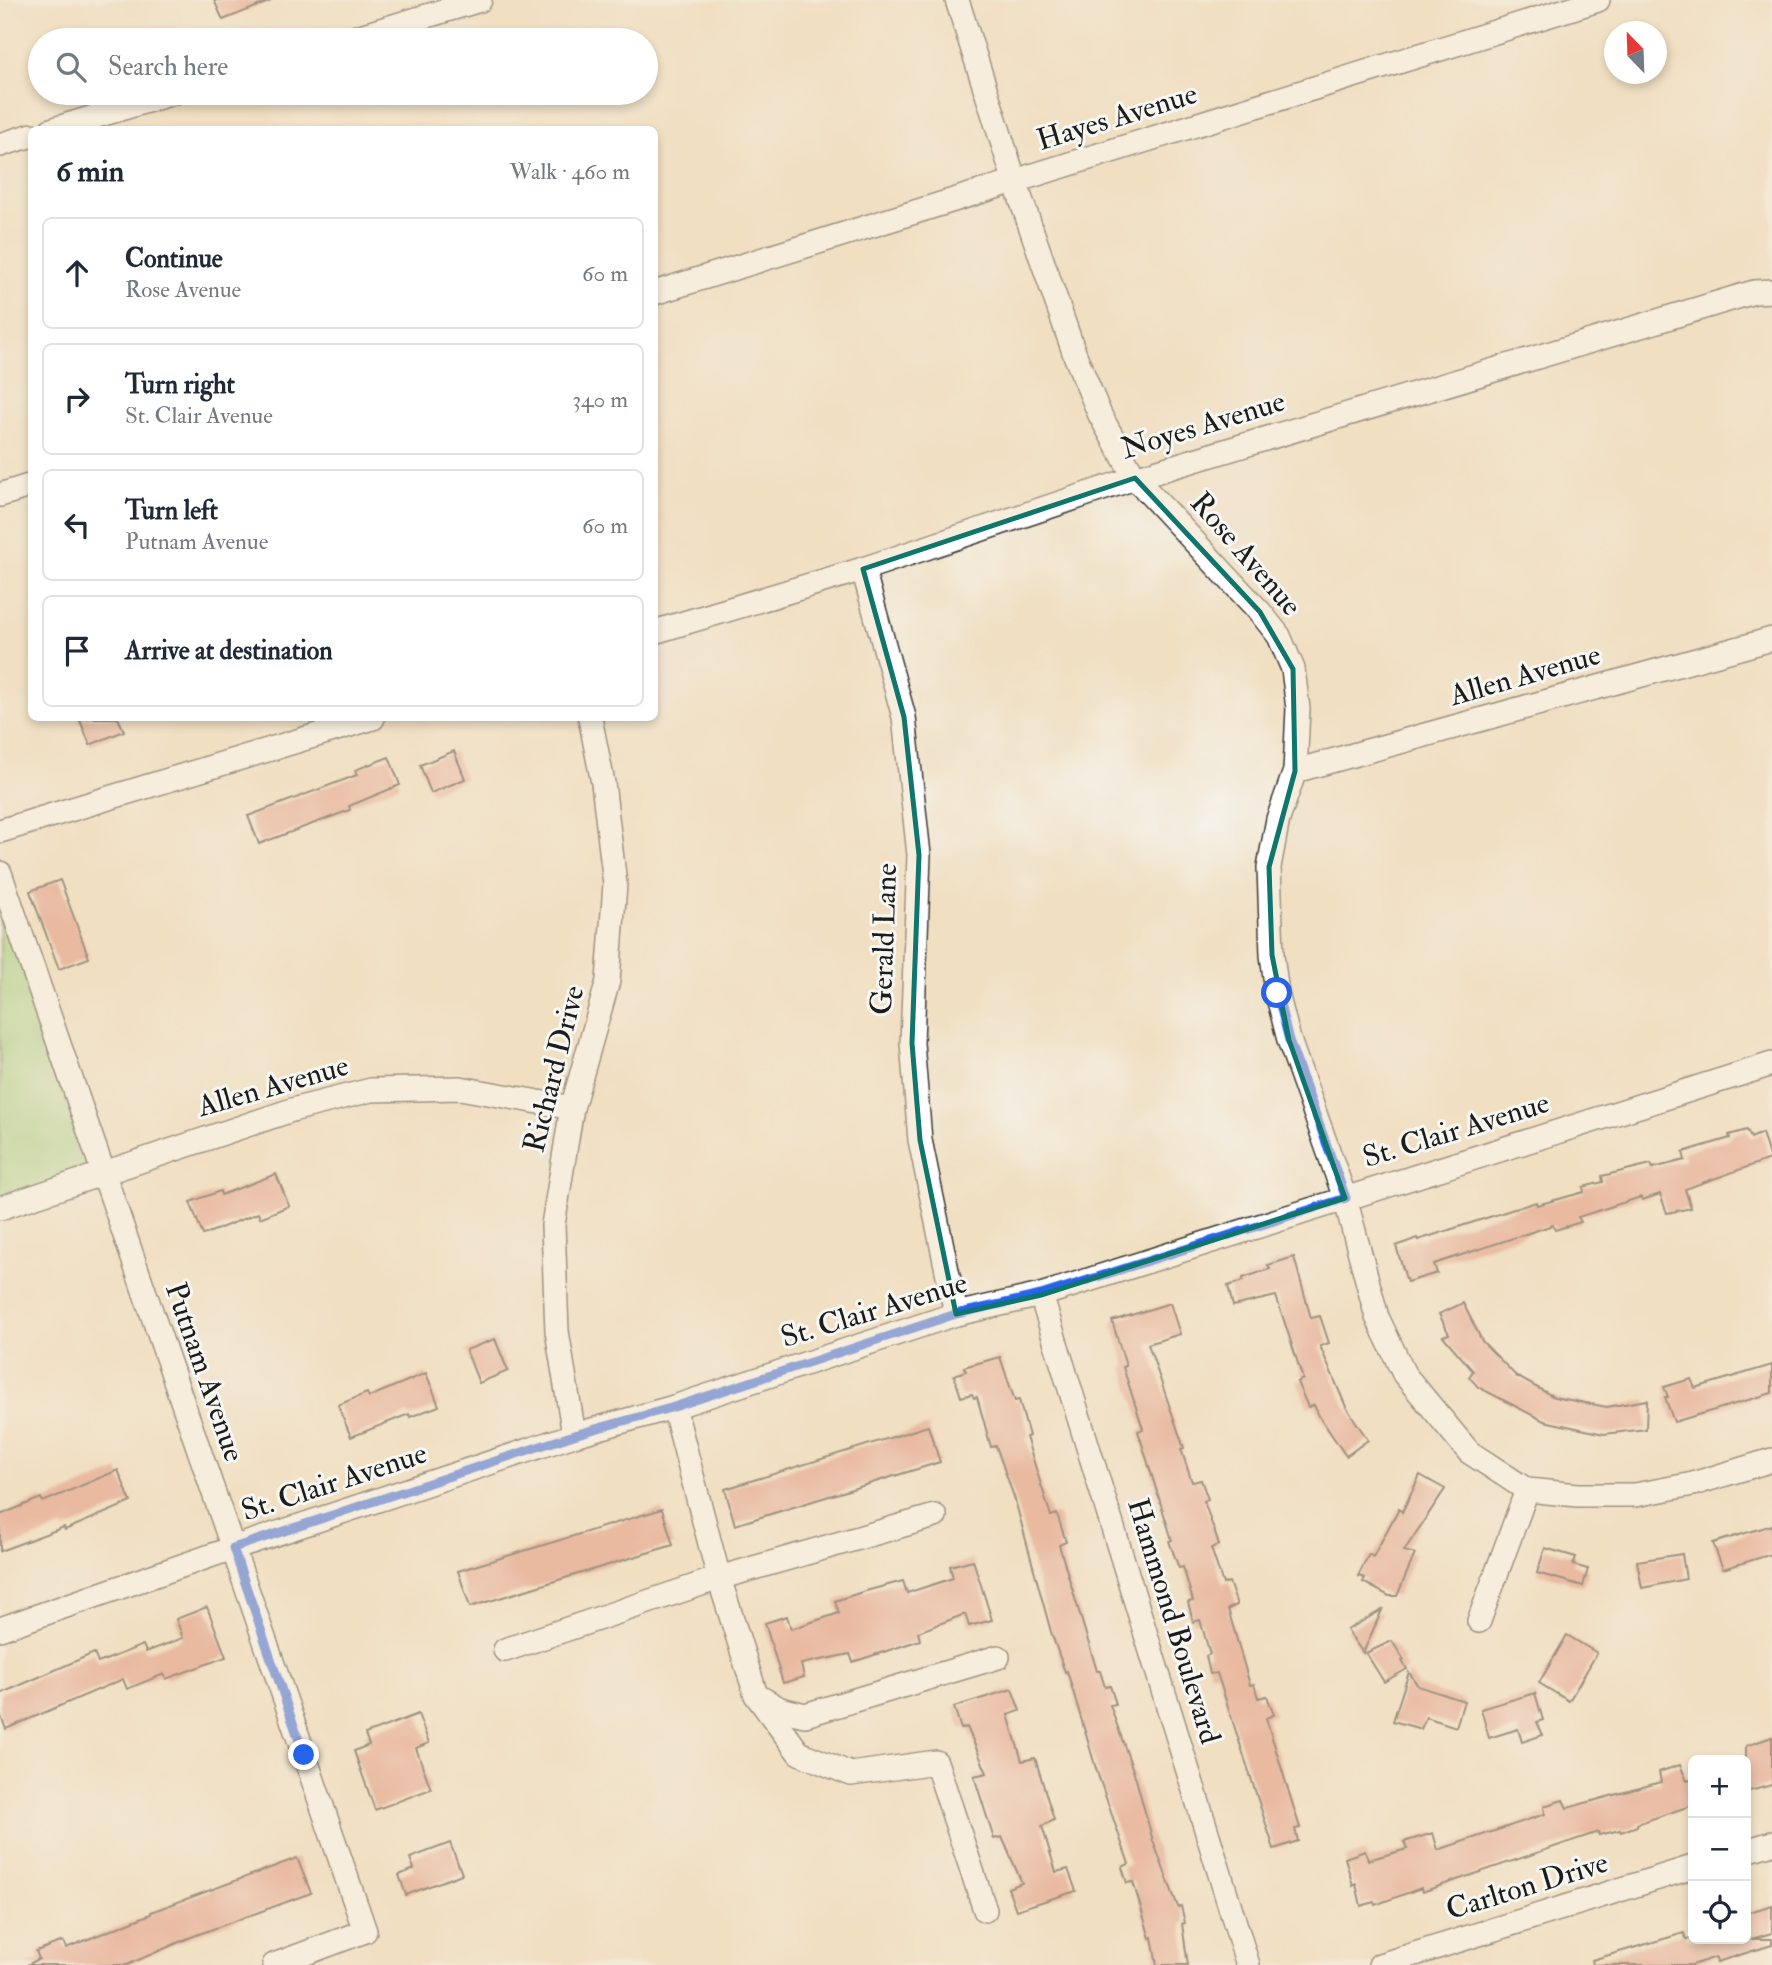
<!DOCTYPE html>
<meta charset="utf-8">
<style>
body{margin:0;font-family:"IM FELL Double Pica",serif;background:#f6f6f7;color:#1f2937}
.controls{position:absolute;right:21px;bottom:21px;display:grid;overflow:hidden;border-radius:10px;box-shadow:0 4px 10px #0003}
.controls button{width:63px;height:63px;display:grid;place-items:center;padding:0;border:0;border-bottom:2px solid #e0e1e3;background:#fff;color:#1f2937;font:35px sans-serif}
.compass{position:absolute;left:1604px;top:21px;width:63px;height:63px;border-radius:50%;background:#fff;box-shadow:0 4px 10px #0003;rotate:337deg}
.stop{position:absolute;width:21px;height:21px;margin:-16px;border:5px solid #2563eb;border-radius:50%;background:#fff}
.stop.end{background:#2563eb;border-color:#fff;box-shadow:0 2px 7px #0008}
.list{margin:0;padding:0;list-style:none}
h2{display:flex;justify-content:space-between;align-items:center;height:91px;margin:0;padding:0 28px;font-size:30px}
h2 small{font-size:23px;font-weight:400;color:#747a83}
.list li{display:grid;grid-template-columns:46px 1fr auto;gap:21px;align-items:center;box-sizing:border-box;height:112px;margin:0 14px 14px;padding:0 14px;border:2px solid #e0e1e3;border-radius:10px}
.list b{display:block;font-size:26px;white-space:nowrap}
.list p{margin:0;font-size:23px;white-space:nowrap;color:#747a83}
.list em{font-size:23px;font-style:normal;color:#747a83}
.icon{flex:none;width:38px;height:38px;fill:none;stroke:currentColor;stroke-width:2;stroke-linecap:round;stroke-linejoin:round}
.map{position:relative;flex:none;width:1772px;height:1965px;overflow:hidden}
.search{position:absolute;background:#fff;box-shadow:0 4px 10px #0003;left:28px;top:28px;width:630px;height:77px;display:flex;align-items:center;gap:18px;box-sizing:border-box;padding:0 24px;border-radius:38px;color:#747a83;font-size:26px}
.panel{position:absolute;background:#fff;box-shadow:0 4px 10px #0003;left:28px;top:126px;width:630px;height:595px;border-radius:10px}
.map>svg:first-child{display:block}
.green{fill:#99d183;stroke:#5a7650;stroke-width:2}
.building{fill:#e18c79}
.lines{fill:none;stroke-linecap:round;stroke-linejoin:round}
.minor-casing{stroke:#3c3935;stroke-width:26}
.minor{stroke:#fff;stroke-width:23}
.route{stroke:#2563eb;stroke-width:9}
.marked{fill:none;stroke:#0f766e;stroke-width:5;stroke-linejoin:round}
.labels{text-anchor:middle;dominant-baseline:central;stroke-width:6;stroke-linejoin:round;paint-order:stroke}
.street-label{font-size:30px;fill:#1c1c1c;stroke:#f6f6f2}
</style>
<div class="map">
<svg width="1772" height="1965" viewBox="0 0 1772 1965">
<rect width="100%" height="100%" fill="#f6f6f2"/>
<filter id="ink" filterUnits="userSpaceOnUse"><feTurbulence type="fractalNoise" baseFrequency=".0143" numOctaves="2"/><feDisplacementMap in="SourceGraphic" scale="14" xChannelSelector="R" yChannelSelector="G"/><feConvolveMatrix kernelMatrix="1 2 1 2 8 2 1 2 1" color-interpolation-filters="sRGB"/></filter>
<filter id="wash" filterUnits="userSpaceOnUse"><feTurbulence type="fractalNoise" baseFrequency=".00686" numOctaves="4" result="noise"/><feDisplacementMap in="SourceGraphic" scale="28" xChannelSelector="R" yChannelSelector="G"/><feGaussianBlur stdDeviation="1.57" result="paint"/><feColorMatrix in="noise" values="0 0 0 0 0 0 0 0 0 0 0 0 0 0 0 0 0 1.4 0 .05"/><feComposite in="paint" operator="in"/></filter>
<g filter="url(#wash)">
<rect width="100%" height="100%" fill="#f0dfc1"/>
<path class="green" d="M0 873 103 1172 0 1208Z"/>
<g id="blocks">
<g class="building">
<path d="M214 0H271V1L223 20Z"/>
<path d="M79 718H118L124 731 90 745Z"/>
<path d="M454 751 465 779 431 793 420 765Z"/>
<path d="M389 757 400 785 349 806 350 810 259 844 248 816 357 775 355 770Z"/>
<path d="M60 880 89 958 59 969 30 891Z"/>
<path d="M1747 1130 1751 1138 1762 1133 1770 1159 1685 1189 1691 1208 1667 1213 1660 1194 1642 1200 1641 1197 1578 1217 1581 1222 1555 1230 1553 1225 1434 1264 1437 1273 1407 1282 1396 1246 1417 1238 1418 1240 1536 1202 1537 1205 1584 1192 1583 1187 1603 1182 1602 1176 1651 1164 1653 1168 1685 1160 1683 1152 1730 1138 1729 1135Z"/>
<path d="M276 1174 289 1206 260 1218 258 1213 203 1235 190 1202 220 1191 221 1195Z"/>
<path d="M1294 1257 1311 1318 1320 1316 1329 1343 1320 1346 1346 1407 1368 1440 1346 1456 1319 1416 1314 1405 1308 1407 1297 1382 1303 1379 1276 1296 1233 1306 1228 1286 1243 1281V1278L1270 1269 1268 1265Z"/>
<path d="M1170 1303 1180 1334 1148 1344 1184 1448 1181 1449 1192 1482 1201 1480 1208 1499 1204 1501 1219 1545 1211 1548 1223 1584 1229 1582 1237 1605 1228 1609 1250 1685 1254 1684 1258 1698 1267 1696 1274 1715 1266 1718 1300 1828 1295 1829 1298 1841 1274 1849 1217 1673 1210 1674 1206 1656 1210 1654 1200 1620 1193 1622 1188 1602 1193 1601 1183 1567 1179 1568 1169 1541 1172 1540 1138 1431 1143 1429 1123 1367 1126 1366 1112 1321Z"/>
<path d="M1463 1303 1482 1341 1516 1376 1554 1397 1607 1407 1647 1400 1646 1429 1604 1434 1544 1421 1478 1387 1469 1377 1473 1371 1443 1336 1449 1334 1439 1314Z"/>
<path d="M495 1339 508 1371 479 1383 466 1350Z"/>
<path d="M1000 1357 1015 1401 1019 1400 1029 1436 1026 1437 1051 1516 1057 1514 1066 1542 1059 1545 1097 1671H1100L1105 1687 1110 1686 1116 1704 1110 1705 1136 1779 1153 1841 1178 1907 1181 1906 1185 1923 1182 1924 1188 1965H1157L1152 1937 1150 1938 1133 1882 1127 1883 1122 1867 1129 1864 1097 1772 1067 1671 1065 1672 1051 1632 1015 1500 996 1446 991 1447 977 1397 974 1398 972 1394 961 1397 954 1375 966 1371 964 1367Z"/>
<path d="M1772 1365V1393L1674 1422 1665 1397H1668L1664 1387 1691 1379 1695 1388Z"/>
<path d="M426 1373 439 1406 410 1417 409 1414 351 1437 338 1405 367 1393 369 1397Z"/>
<path d="M928 1426 940 1462 735 1525 725 1489Z"/>
<path d="M118 1470 131 1502 65 1530 64 1527 0 1551V1515L41 1498 43 1502Z"/>
<path d="M1420 1475 1445 1489 1404 1551 1415 1554 1397 1596H1389L1363 1582 1365 1578 1358 1576 1369 1554 1373 1557 1399 1508 1402 1512Z"/>
<path d="M662 1509 673 1545 470 1607 458 1571Z"/>
<path d="M1772 1525V1554L1723 1569 1713 1543Z"/>
<path d="M1545 1548 1576 1557 1573 1565 1588 1569 1583 1586 1537 1573Z"/>
<path d="M1682 1554 1686 1579 1642 1588 1637 1561Z"/>
<path d="M973 1560 992 1620 969 1626 965 1614 918 1632 920 1640 853 1662 850 1654 801 1664 804 1677 783 1683 765 1623 787 1616 791 1629 839 1613 835 1601 862 1592 903 1581 907 1593 953 1578 950 1566Z"/>
<path d="M207 1607 226 1657 166 1679 164 1674 127 1689 123 1679 6 1729 0 1714V1694L94 1653 98 1663 143 1645 146 1652 183 1638 176 1619Z"/>
<path d="M1382 1610 1363 1653 1347 1630Z"/>
<path d="M1567 1635 1597 1653 1569 1701 1539 1683Z"/>
<path d="M1392 1641 1404 1660 1402 1661 1407 1669 1384 1682 1366 1653Z"/>
<path d="M1409 1672 1418 1686 1464 1701 1456 1727 1426 1717 1421 1729 1393 1721Z"/>
<path d="M1012 1689 1020 1711 1008 1715 1022 1761 1035 1758 1054 1820 1042 1826 1056 1872 1068 1869 1076 1891 1016 1910 1008 1888 1022 1883 1002 1837 994 1839 974 1776 987 1773 967 1727 961 1729 954 1707Z"/>
<path d="M1535 1693 1543 1720 1537 1722 1543 1735 1522 1742 1518 1729 1489 1738 1481 1709Z"/>
<path d="M418 1714 429 1743 416 1748 431 1789 375 1810 354 1751 369 1745 365 1734Z"/>
<path d="M1772 1737V1785L1746 1792V1746Z"/>
<path d="M1680 1765 1687 1781 1693 1778V1805L1637 1824V1826L1621 1832 1620 1830 1599 1835 1598 1832 1422 1892 1421 1888 1375 1905 1374 1902 1361 1906 1356 1884 1353 1886 1345 1858 1365 1851 1368 1860 1407 1849 1404 1842 1433 1833 1438 1850 1545 1814 1544 1806 1563 1800 1567 1808 1661 1782 1659 1772Z"/>
<path d="M450 1843 462 1874 406 1895 399 1875 414 1869 410 1858Z"/>
<path d="M297 1858 311 1893 191 1937 127 1965H27L39 1959 36 1951 63 1941 66 1948 151 1914V1912Z"/>
<path d="M1772 1905V1933L1751 1939H1772V1945L1717 1962 1716 1957 1692 1965H1593L1592 1960 1684 1933 1686 1939H1746V1913Z"/>
</g>
</g>
</g>
<g filter="url(#ink)">
<use href="#blocks" fill-opacity="0" stroke="#3c3935" stroke-width="2"/>
<g class="lines">
<g class="minor-casing">
<g id="minor">
<path d="M957 0 1015 182 1075 355 1100 415 1135 478 1260 612 1279 636 1293 669 1298 709 1295 771 1278 819 1269 867 1272 955 1277 993 1289 1040 1345 1198 1377 1317 1404 1374 1469 1452 1527 1490 1578 1495H1635L1693 1484 1772 1460"/>
<path d="M347 40 480 0"/>
<path d="M51 130 173 93"/>
<path d="M0 145 32 135"/>
<path d="M654 293 1598 0"/>
<path d="M0 495 32 485"/>
<path d="M863 569 904 717 919 855 912 1043 920 1140 956 1314"/>
<path d="M654 632 863 569 1135 478 1754 292 1772 291"/>
<path d="M1295 771 1772 639"/>
<path d="M0 831 373 718"/>
<path d="M0 873 365 1931 274 1965"/>
<path d="M0 1208 292 1110 371 1090 460 1088 572 1108"/>
<path d="M1041 1295 1248 1965"/>
<path d="M674 1407 719 1578 756 1695 799 1753 851 1774 936 1762 985 1910"/>
<path d="M574 1435 557 1331 553 1225 572 1108 608 981 615 884 603 783 590 718"/>
<path d="M1479 1621 1527 1490"/>
<path d="M0 1629 233 1548 574 1435 674 1407 956 1314 1041 1295 1772 1064"/>
<path d="M505 1650 719 1578 935 1516"/>
<path d="M761 1698 780 1709 805 1715 998 1657"/>
<path d="M1746 1851 1772 1843"/>
<path d="M1380 1965 1693 1867"/>
</g>
</g>
<use href="#minor" class="minor"/>
</g>
</g>
<g class="lines" filter="url(#ink)">
<path class="route" d="M304 1755 233 1548 574 1435 674 1407 956 1314 1041 1295 1346 1198 1289 1040 1277 993"/>
</g>
<path d="M0 0H1772V1965H0ZM1135 478 1260 612 1293 669 1295 771 1269 867 1272 955 1289 1040 1345 1198 1041 1295 956 1314 920 1140 912 1043 919 855 904 717 863 569Z" fill="#f0dfc1" fill-opacity=".55" fill-rule="evenodd"/>
<path class="marked" d="M1135 478 1260 612 1293 669 1295 771 1269 867 1272 955 1289 1040 1345 1198 1041 1295 956 1314 920 1140 912 1043 919 855 904 717 863 569Z"/>
<g class="labels">
<g class="street-label">
<text transform="translate(1117 117) rotate(-17)">Hayes Avenue</text>
<text transform="translate(1203 425) rotate(-17)">Noyes Avenue</text>
<text transform="translate(1246 554) rotate(49)">Rose Avenue</text>
<text transform="translate(1525 675) rotate(-16)">Allen Avenue</text>
<text transform="translate(884 939) rotate(-88)">Gerald Lane</text>
<text transform="translate(554 1069) rotate(-76)">Richard Drive</text>
<text transform="translate(273 1086) rotate(-16)">Allen Avenue</text>
<text transform="translate(1456 1130) rotate(-17)">St. Clair Avenue</text>
<text transform="translate(874 1310) rotate(-17)">St. Clair Avenue</text>
<text transform="translate(205 1372) rotate(71)">Putnam Avenue</text>
<text transform="translate(334 1482) rotate(-18)">St. Clair Avenue</text>
<text transform="translate(1174 1621) rotate(73)">Hammond Boulevard</text>
<text transform="translate(1527 1886) rotate(-17)">Carlton Drive</text>
</g>
</g>
</svg>
<div class="controls">
<button>+</button>
<button>−</button>
<button><svg class="icon" aria-label="locate" viewBox="0 0 24 24"><circle cx="12" cy="12" r="6"/><path d="M12 2v4M12 18v4M2 12h4M18 12h4"/></svg></button>
</div>
<svg class="compass" viewBox="-18 -18 36 36"><path d="M0-13l5 13h-10z" fill="#e53935"/><path d="M0 13l5-13h-10z" fill="#747a83"/></svg>
<div class="stop" style="left:1277px;top:993px"></div>
<div class="stop end" style="left:304px;top:1755px"></div>
<div class="search"><svg class="icon" aria-label="search" viewBox="0 0 24 24"><circle cx="10" cy="10" r="6"/><path d="M15 15l6 6"/></svg>Search here</div>
<section class="panel">
<h2>6 min<small>Walk · 460 m</small></h2>
<ul class="list">
<li><svg class="icon" aria-label="ahead" viewBox="0 0 24 24"><path d="M12 20V5M6 11l6-6 6 6"/></svg><div><b>Continue</b><p>Rose Avenue</p></div><em>60 m</em></li>
<li><svg class="icon" aria-label="right" viewBox="0 0 24 24"><path d="M7 20v-9h11M14 6l5 5-5 5"/></svg><div><b>Turn right</b><p>St. Clair Avenue</p></div><em>340 m</em></li>
<li><svg class="icon" aria-label="left" viewBox="0 0 24 24"><path d="M17 20v-9H6M10 6l-5 5 5 5"/></svg><div><b>Turn left</b><p>Putnam Avenue</p></div><em>60 m</em></li>
<li><svg class="icon" aria-label="arrive" viewBox="0 0 24 24"><path d="M6 21V4h12l-3 4 3 4H6"/></svg><div><b>Arrive at destination</b></div></li>
</ul>
</section>
</div>
